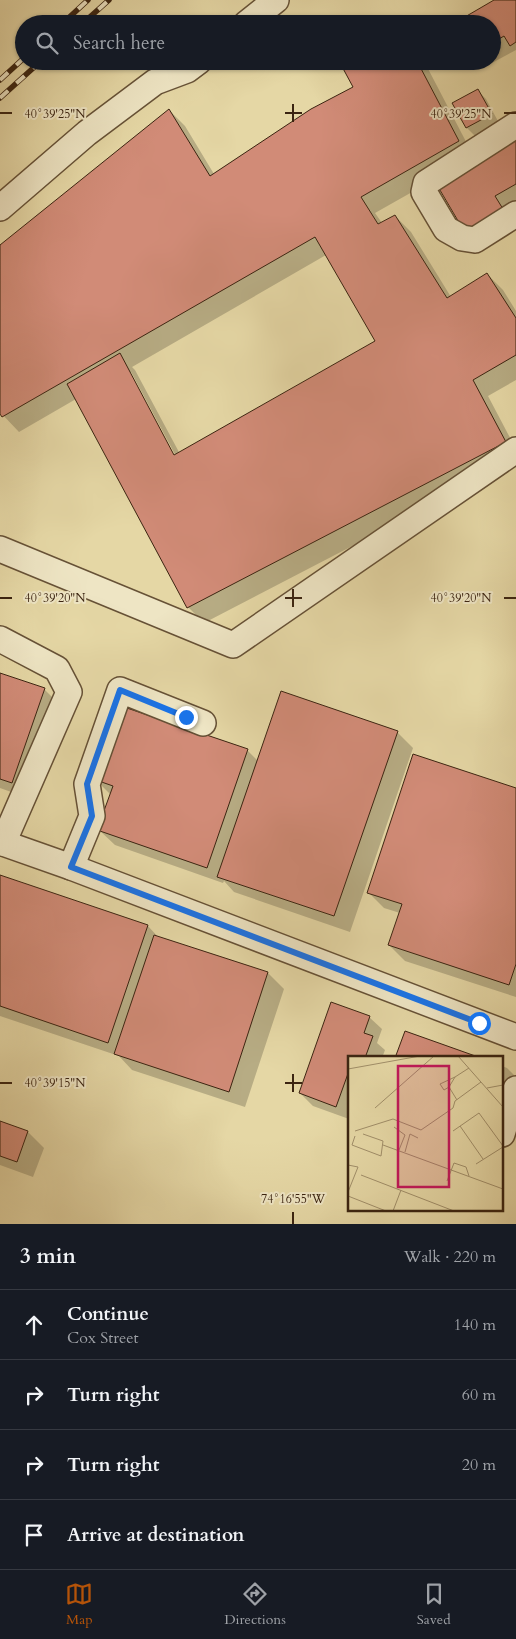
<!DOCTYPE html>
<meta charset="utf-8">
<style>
body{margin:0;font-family:Cardo,serif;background:#20242c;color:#f1f3f6}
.stop{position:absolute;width:15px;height:15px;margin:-11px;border:4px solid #1a73e8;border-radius:50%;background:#fff}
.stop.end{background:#1a73e8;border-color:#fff;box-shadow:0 1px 5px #0008}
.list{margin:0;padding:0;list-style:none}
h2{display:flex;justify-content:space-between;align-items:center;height:65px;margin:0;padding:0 20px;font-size:21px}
h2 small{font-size:16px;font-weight:400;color:#9ea1a6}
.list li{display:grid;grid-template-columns:32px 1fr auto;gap:15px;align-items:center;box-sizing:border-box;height:70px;padding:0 20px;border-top:1px solid #363941}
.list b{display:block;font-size:19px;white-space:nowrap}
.list p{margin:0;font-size:16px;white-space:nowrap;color:#9ea1a6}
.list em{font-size:16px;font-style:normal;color:#9ea1a6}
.icon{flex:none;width:28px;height:28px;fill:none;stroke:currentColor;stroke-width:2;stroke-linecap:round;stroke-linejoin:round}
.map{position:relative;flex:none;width:516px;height:1224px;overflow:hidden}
.search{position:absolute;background:#171b24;box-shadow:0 1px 4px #0004;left:15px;right:15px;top:15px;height:55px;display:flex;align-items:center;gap:12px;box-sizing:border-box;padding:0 18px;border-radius:28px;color:#9ea1a6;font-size:19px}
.sheet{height:345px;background:#171b24}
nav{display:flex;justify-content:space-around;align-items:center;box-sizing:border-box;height:70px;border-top:1px solid #363941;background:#171b24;font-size:14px;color:#9ea1a6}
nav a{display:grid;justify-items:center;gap:2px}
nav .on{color:#b45309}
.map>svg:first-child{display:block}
.shadow{fill:#0003;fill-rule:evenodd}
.building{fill:#d18b77;stroke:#3b2411}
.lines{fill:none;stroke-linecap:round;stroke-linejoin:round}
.minor-casing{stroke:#665136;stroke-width:28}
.minor{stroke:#eee5c4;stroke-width:25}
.rail-casing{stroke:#3b2411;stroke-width:5.5}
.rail{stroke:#eee5c4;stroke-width:4;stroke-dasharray:11;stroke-linecap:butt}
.route{stroke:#1a73e8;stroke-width:6}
.ticks{fill:none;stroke:#3b2411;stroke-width:2}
.inset-road{fill:none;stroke:#a18f6a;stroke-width:1}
.view{fill:#c2185b;fill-opacity:0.15;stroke:#c2185b;stroke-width:2.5}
.inset-edge{fill:none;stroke:#3b2411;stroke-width:2.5}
.ticks-label{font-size:12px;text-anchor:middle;fill:#3b2411;stroke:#eee5c4;stroke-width:4;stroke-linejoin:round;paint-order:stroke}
</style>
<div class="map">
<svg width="516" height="1224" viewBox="0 0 516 1224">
<rect width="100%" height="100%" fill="#e5d7a5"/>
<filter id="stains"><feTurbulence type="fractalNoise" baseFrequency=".004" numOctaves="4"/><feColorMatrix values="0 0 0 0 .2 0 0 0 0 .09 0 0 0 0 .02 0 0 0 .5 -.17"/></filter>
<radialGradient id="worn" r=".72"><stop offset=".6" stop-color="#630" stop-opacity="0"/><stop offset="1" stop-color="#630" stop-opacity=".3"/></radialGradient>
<g class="shadow">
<path d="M496 0H516V50L490 64 487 61H492V24Z"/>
<path d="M340 61H424L474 157 375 213 382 223 395 216 411 232 451 297 487 274 503 290 516 311V380L488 396 516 449V461L204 623 188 607 76 399 19 432 0 412V246L169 110 185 126 214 174 355 87ZM326 255 377 341 180 454 135 370 132 367ZM128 372H131L178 460 176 462Z"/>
<path d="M477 90 486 99 499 123 475 136 467 128Z"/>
<path d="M516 141V203L514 222 465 230Z"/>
<path d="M0 674 44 689 60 705 28 798 0 788Z"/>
<path d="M397 732 413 748 350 932 234 892 224 881 223 883 115 845 99 830 111 795 94 778 247 750 258 761Z"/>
<path d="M516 789V997L405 961 389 945 400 913 384 908 368 892Z"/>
<path d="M0 876 148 926 159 938 268 973 284 989 245 1107 132 1070 119 1056 0 1016Z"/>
<path d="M369 1017 382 1029 377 1043 385 1050 382 1058H350L349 1119 313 1106 300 1093Z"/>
<path d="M502 1066 507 1068 516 1077 502 1143Z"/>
<path d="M0 1122 28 1132 44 1148 33 1177 0 1165Z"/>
</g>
<g class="building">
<path d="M494 0H516V42L510 46 504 36 492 43V24H459L458 21Z"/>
<path d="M339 61H417L459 141 361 197 378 224 395 215 447 298 487 273 516 318V355L473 380 506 442 187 608 67 384 120 353 174 455 375 341 315 237 2 417 0 414V245L169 109 210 176 311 109 353 87Z"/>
<path d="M478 89 492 114 466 128 452 103Z"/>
<path d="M516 140V184L495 196 503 209 464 231 437 185Z"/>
<path d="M0 673 45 688 12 783 0 779Z"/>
<path d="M281 691 398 731 334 916 217 877Z"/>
<path d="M118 705 248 749 207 868 97 830 113 786 93 779Z"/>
<path d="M413 754 516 788V964L509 985 388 945 402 904 367 893Z"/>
<path d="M0 875 148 925 108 1043 0 1006Z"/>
<path d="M154 935 268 972 229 1092 114 1054Z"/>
<path d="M331 1002 370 1016 364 1033 373 1036 365 1058H350V1068L336 1107 299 1093Z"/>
<path d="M405 1031 481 1058H395Z"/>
<path d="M0 1121 28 1131 17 1162 0 1156Z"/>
</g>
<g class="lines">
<g class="minor-casing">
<g id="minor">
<path d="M246 24 276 0"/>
<path d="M0 208 87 133 155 82 187 70 199 61"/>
<path d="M516 214 475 240 462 238 446 229 424 192 426 183 516 125"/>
<path d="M0 549 233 645 516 450"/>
<path d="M0 639 57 669 69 692 3 843"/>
<path d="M0 842 71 867 516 1037"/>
<path d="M71 867 92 816 87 784 120 690 203 723"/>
<path d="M502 1134 516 1089"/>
</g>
</g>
<use href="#minor" class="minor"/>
<g class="rail-casing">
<g id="rail">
<path d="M62 24 88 0"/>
<path d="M82 24 109 0"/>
<path d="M0 80 24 58"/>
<path d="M0 98 41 61"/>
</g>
</g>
<use href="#rail" class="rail"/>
</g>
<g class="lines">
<path class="route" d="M186 717 120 690 87 784 92 816 71 867 479 1023"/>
</g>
<path class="ticks" d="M293 104V122M0 113H12M285 113H302M504 113H516M293 589V607M0 598H12M285 598H302M504 598H516M293 1074V1092M0 1083H12M285 1083H302M293 1212V1224"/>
<g transform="translate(348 1056)">
<rect width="155" height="155" fill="#e5d7a5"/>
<path class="inset-road" d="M110 0 155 51M0 13 72 0M101 31 96 34 92 28 107 21M139 32 155 29M109 44 101 31 107 21 121 12M27 52 86 0M112 70 135 103M46 71 57 79 51 94M7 75 45 63 73 74 105 52 107 45 133 26M105 75 131 57 155 90M7 80 4 89 33 100 35 85 15 78M35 89 155 133M57 96 62 78 70 82M128 108 155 91M0 109 10 111 0 136M13 119 106 155M99 125 106 107 118 111 121 120M0 140 38 155M45 155 53 134"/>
<path class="view" d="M50 10H101V131H50Z"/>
<rect width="155" height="155" class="inset-edge"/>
</g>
<g class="ticks-label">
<text x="55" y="118">40°39'25"N</text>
<text x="461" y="118">40°39'25"N</text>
<text x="55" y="602">40°39'20"N</text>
<text x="461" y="602">40°39'20"N</text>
<text x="55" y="1087">40°39'15"N</text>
<text x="293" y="1203">74°16'55"W</text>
</g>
<rect width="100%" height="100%" filter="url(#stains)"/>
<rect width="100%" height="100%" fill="url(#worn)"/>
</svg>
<div class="stop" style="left:479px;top:1023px"></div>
<div class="stop end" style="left:186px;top:717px"></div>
<div class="search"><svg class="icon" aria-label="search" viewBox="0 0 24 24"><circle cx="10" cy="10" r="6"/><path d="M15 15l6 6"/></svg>Search here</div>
</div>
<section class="sheet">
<h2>3 min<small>Walk · 220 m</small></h2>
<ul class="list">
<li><svg class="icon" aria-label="ahead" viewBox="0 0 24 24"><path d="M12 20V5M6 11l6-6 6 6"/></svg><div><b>Continue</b><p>Cox Street</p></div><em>140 m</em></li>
<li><svg class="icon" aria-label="right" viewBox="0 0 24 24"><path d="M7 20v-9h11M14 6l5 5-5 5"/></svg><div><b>Turn right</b></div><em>60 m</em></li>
<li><svg class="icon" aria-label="right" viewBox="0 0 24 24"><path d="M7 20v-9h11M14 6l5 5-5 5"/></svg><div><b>Turn right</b></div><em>20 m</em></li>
<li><svg class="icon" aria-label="arrive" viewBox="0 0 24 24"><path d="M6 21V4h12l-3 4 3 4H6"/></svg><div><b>Arrive at destination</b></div></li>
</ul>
</section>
<nav>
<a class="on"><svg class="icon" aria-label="map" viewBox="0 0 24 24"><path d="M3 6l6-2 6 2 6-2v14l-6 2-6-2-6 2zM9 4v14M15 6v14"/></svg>Map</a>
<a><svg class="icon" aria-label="directions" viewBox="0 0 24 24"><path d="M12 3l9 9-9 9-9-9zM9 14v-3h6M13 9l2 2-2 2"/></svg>Directions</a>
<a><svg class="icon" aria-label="saved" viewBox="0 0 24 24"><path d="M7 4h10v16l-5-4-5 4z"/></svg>Saved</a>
</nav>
